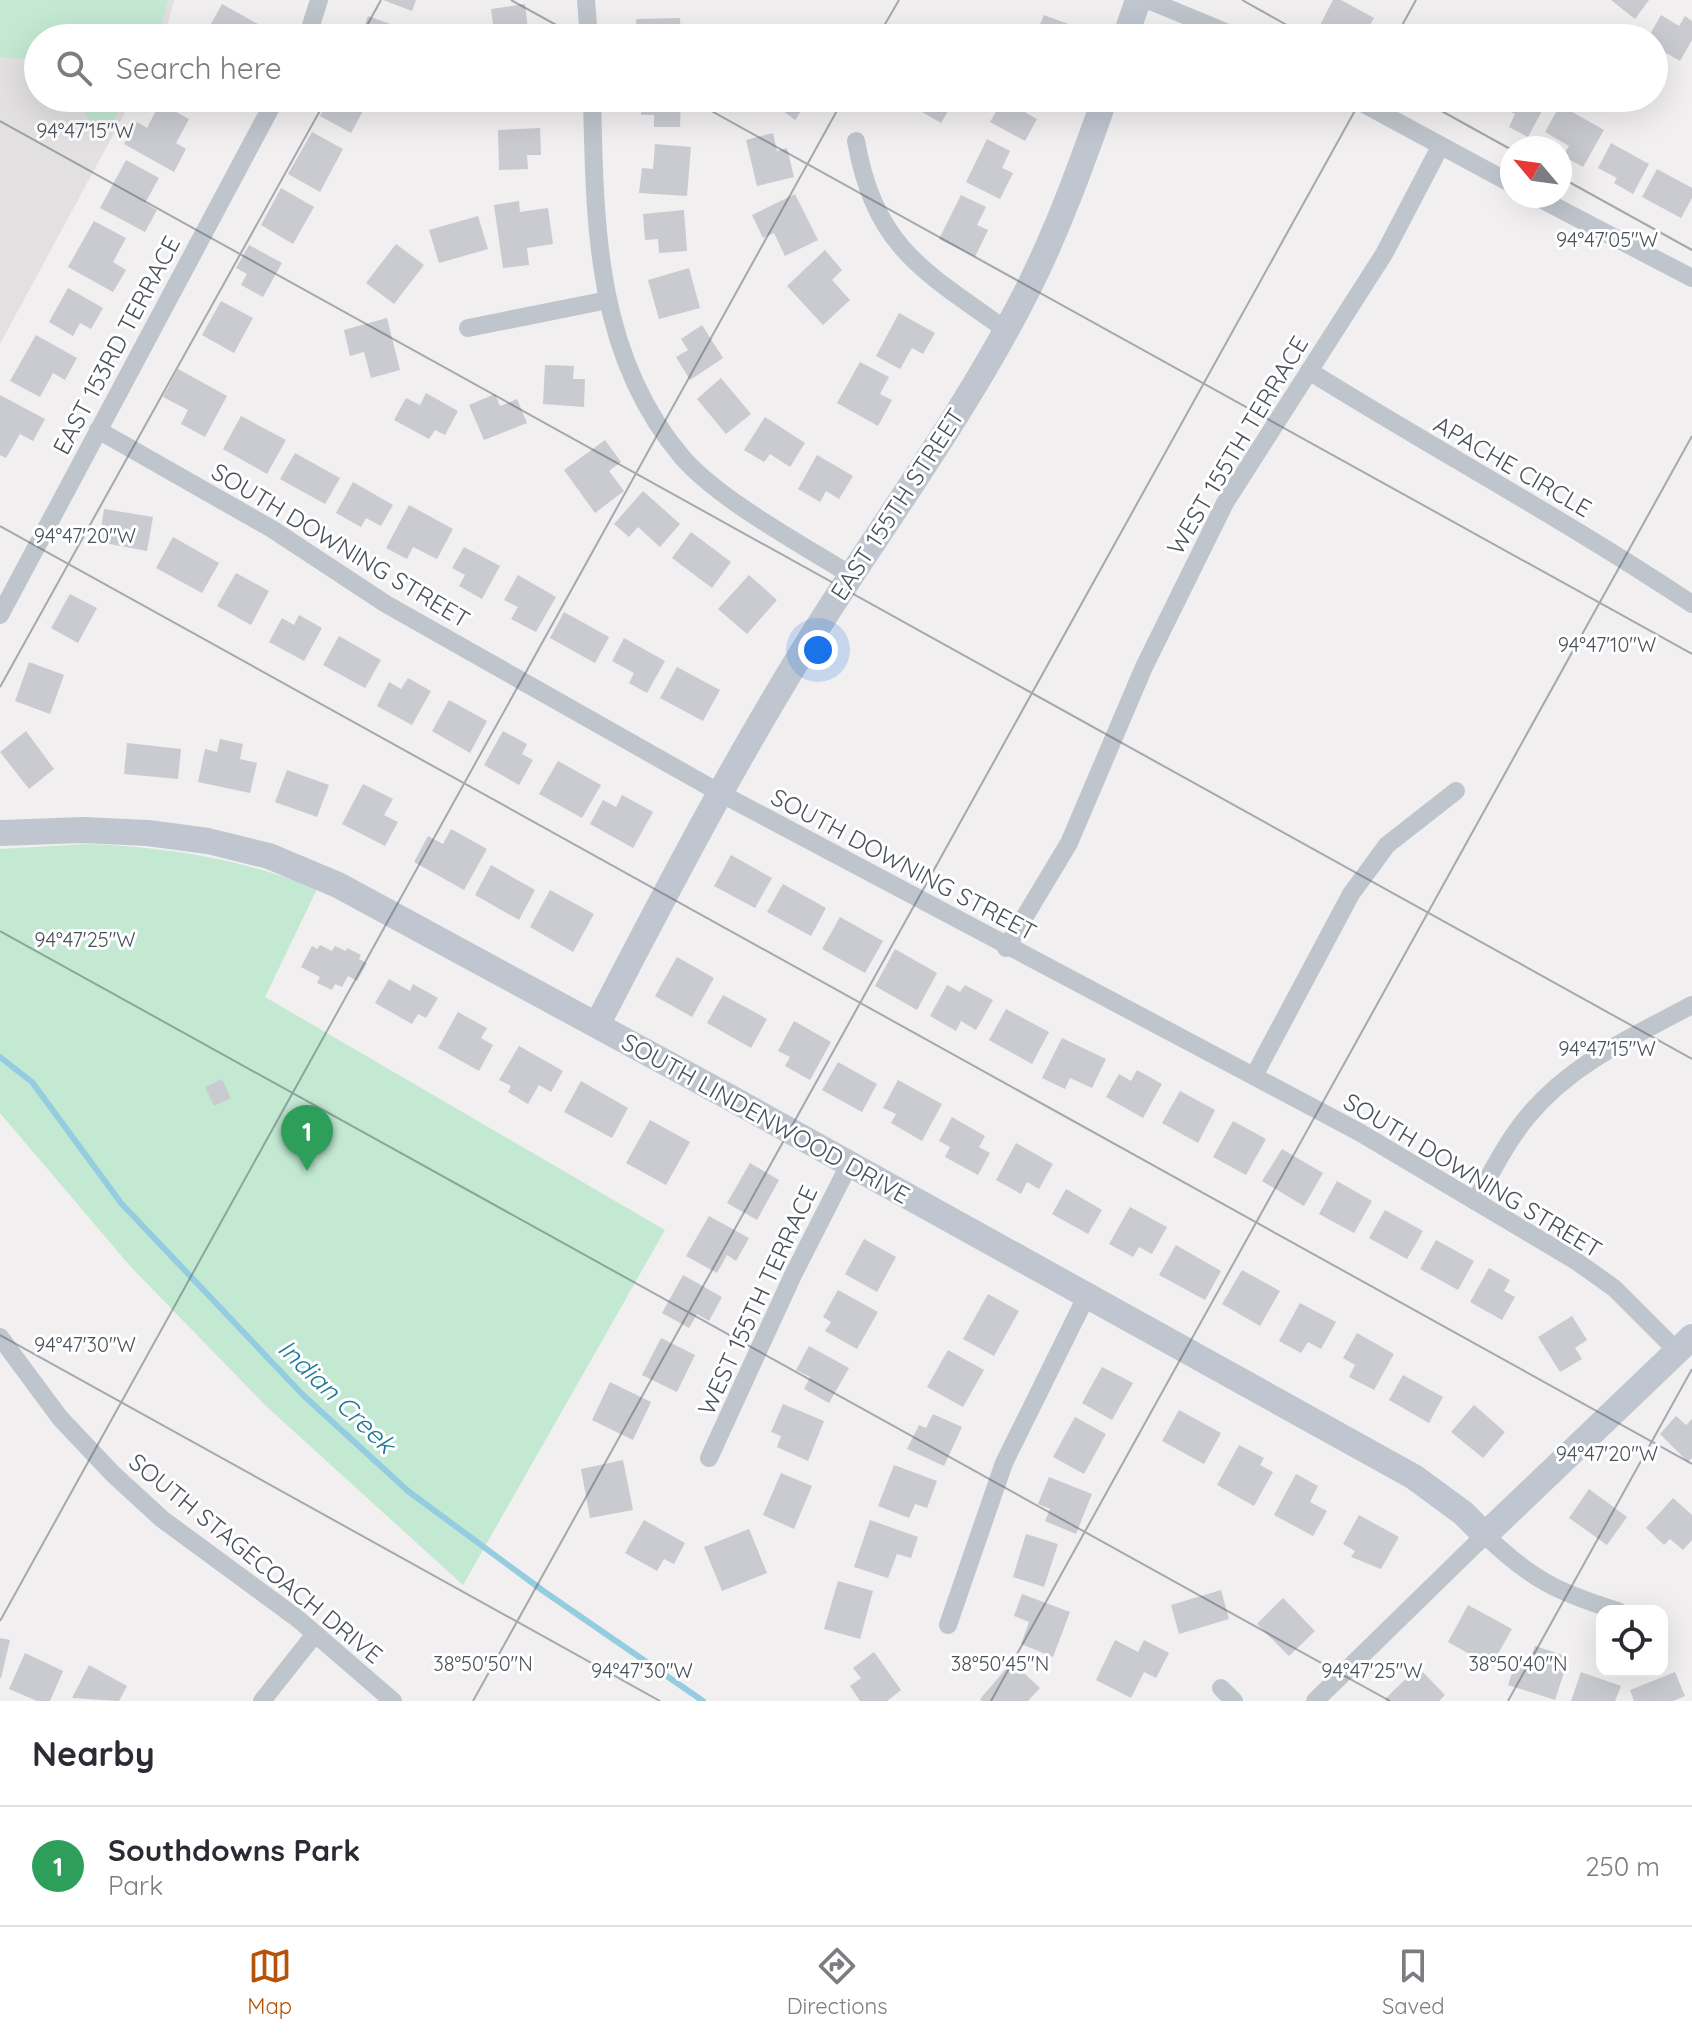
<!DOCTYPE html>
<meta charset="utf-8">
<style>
body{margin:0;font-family:Quicksand,sans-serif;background:#f2f2f3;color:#2b2b33}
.controls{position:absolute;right:24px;bottom:24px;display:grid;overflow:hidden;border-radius:16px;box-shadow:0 8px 32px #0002}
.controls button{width:72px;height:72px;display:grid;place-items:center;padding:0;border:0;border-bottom:2px solid #e1e1e2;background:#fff;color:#2b2b33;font:40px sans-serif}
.compass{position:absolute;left:1500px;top:136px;width:72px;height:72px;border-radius:50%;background:#fff;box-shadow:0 8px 32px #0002;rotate:299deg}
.you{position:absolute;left:818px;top:650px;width:28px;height:28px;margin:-20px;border:6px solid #fff;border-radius:50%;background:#1a73e8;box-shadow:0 0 0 12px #1a73e833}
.badge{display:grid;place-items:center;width:52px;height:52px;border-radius:50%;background:#b45309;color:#fff;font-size:26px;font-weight:700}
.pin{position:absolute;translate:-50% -66px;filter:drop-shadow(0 2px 4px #0008)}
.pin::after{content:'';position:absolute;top:42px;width:28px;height:24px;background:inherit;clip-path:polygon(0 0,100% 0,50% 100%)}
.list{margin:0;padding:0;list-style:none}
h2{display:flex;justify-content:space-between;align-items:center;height:104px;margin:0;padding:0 32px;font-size:34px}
h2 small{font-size:26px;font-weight:400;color:#7c7c81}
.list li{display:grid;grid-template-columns:52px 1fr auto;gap:24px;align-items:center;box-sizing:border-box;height:120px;padding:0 32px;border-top:2px solid #e1e1e2}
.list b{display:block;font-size:30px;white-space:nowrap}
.list p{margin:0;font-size:26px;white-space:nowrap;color:#7c7c81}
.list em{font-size:26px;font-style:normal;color:#7c7c81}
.icon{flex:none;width:44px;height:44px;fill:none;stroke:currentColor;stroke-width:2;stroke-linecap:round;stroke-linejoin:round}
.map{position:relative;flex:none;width:1692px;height:1701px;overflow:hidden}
.search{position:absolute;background:#fff;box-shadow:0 8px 32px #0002;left:24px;right:24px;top:24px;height:88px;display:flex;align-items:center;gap:20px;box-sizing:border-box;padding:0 28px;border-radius:44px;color:#7c7c81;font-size:30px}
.sheet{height:224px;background:#fff}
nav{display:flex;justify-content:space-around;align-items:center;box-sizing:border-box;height:112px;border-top:2px solid #e1e1e2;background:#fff;font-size:22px;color:#7c7c81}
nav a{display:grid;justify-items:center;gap:4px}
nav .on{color:#b45309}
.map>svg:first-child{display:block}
.education{fill:#e2e0e0}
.green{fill:#c3e9d3}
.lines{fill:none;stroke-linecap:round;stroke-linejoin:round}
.stream{stroke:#95cde0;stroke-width:6}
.building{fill:#c9cbd1}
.street{stroke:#bfc5cc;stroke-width:18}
.secondary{stroke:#bfc6d0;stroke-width:26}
.ticks{fill:none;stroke:#49515a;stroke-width:2;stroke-opacity:0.45}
.labels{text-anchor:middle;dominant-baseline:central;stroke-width:6;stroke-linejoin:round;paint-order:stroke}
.street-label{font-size:24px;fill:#49515a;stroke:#fff}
.water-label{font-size:26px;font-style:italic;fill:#1f7897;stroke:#fff}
.ticks-label{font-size:20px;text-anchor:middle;fill:#49515a;stroke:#fff;stroke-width:6;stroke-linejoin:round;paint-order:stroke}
</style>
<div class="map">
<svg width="1692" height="1701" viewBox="0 0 1692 1701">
<rect width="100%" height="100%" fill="#f1efef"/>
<path class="education" d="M0 0H174L164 38H38V98H133L0 344Z"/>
<g class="green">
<path d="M0 0H168L157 38H38V61L0 57Z"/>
<path d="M78 98H125L101 143 79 101Z"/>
<path d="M88 844C167 847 243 859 317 889L265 997 665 1230 463 1585 266 1406 130 1266 0 1113V849Z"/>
</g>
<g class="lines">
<path class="stream" d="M0 1057 32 1082 121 1203 303 1395 408 1491 542 1590 703 1701"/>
</g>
<g class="building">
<path d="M383 0H416L412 11Z"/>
<path d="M1333 0H1341L1374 18 1363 38H1345L1320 25Z"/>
<path d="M1611 0H1649L1635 19Z"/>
<path d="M222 4 258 24 250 38H203Z"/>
<path d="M525 4 529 38H495L491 9Z"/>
<path d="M1044 15 1071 25 1066 38H1023L1028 25 1038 29Z"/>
<path d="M1661 15 1679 26 1685 16 1692 21V40L1680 61 1654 46V38H1648Z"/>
<path d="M368 16 396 26 391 38H360Z"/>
<path d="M680 18 681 38H637L636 19Z"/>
<path d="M1396 24 1422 38H1389Z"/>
<path d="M330 98H370L351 133 320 116Z"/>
<path d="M494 98H525L526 107 494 108Z"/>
<path d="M642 98H681L680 127H654V115H641Z"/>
<path d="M766 98H810L795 120Z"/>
<path d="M923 98H956L941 123 917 109Z"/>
<path d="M1004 98H1030L1023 111 1037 119 1025 141 990 122Z"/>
<path d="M1491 98H1549L1528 137 1509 127 1515 114 1489 101Z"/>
<path d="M160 103 189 119 176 143 186 149 174 172 124 144 137 122 147 128Z"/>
<path d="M1560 105 1604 130 1583 167 1563 156 1569 146 1545 132Z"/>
<path d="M540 128 541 155H527L528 169 499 170 498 130Z"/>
<path d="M312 132 343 149 320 192 288 174Z"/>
<path d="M773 133 777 151 787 148 794 177 757 186 746 140Z"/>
<path d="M987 139 1010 151 1002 168 1013 173 1000 199 966 182Z"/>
<path d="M1611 143 1649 164 1633 194 1614 183 1617 178 1598 168Z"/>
<path d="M655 144 691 147 687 196 639 193 642 168 653 169Z"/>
<path d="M126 160 159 178 145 203 157 210 145 232 100 208Z"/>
<path d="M1657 169 1692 188V198L1681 218 1642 197Z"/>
<path d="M281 188 314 207 293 244 261 225Z"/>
<path d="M795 194 818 240 785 256 774 233 763 238 752 215Z"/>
<path d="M961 195 986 207 977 225 988 230 975 257 939 239Z"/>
<path d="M519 201 520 212 548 208 553 244 527 248 529 265 503 268 494 205Z"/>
<path d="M684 210 687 251 659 253 658 239 645 240 643 214Z"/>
<path d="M478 216 488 249 439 263 429 230Z"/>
<path d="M94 221 126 238 113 262 126 270 113 292 68 267Z"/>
<path d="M396 244 424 265 394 304 366 283Z"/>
<path d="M249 245 282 263 263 297 241 285 247 274 236 268Z"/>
<path d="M825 250 842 270 832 280 850 300 823 325 787 286Z"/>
<path d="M689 268 700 308 659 319 648 280Z"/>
<path d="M68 288 103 308 91 329 80 323 73 336 49 322Z"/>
<path d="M221 301 253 318 234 353 202 335Z"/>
<path d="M899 313 935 333 923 354 912 348 900 369 876 356Z"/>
<path d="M387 318 400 370 371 378 364 352 350 356 344 330Z"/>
<path d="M702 325 723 358 690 380 676 357 688 350 681 339Z"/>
<path d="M36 335 77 358 65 380 53 373 40 397 10 381Z"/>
<path d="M860 362 889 377 880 394 892 400 878 426 837 403Z"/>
<path d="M545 365 574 366 573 379H585L584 407 543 404Z"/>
<path d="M178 369 227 396 205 437 181 424 188 410 163 397Z"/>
<path d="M721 378 751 414 726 434 697 399Z"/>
<path d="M426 393 458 411 445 435 435 430 429 439 394 420 406 398 420 405Z"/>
<path d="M495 394 500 406 517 399 527 423 484 440 469 405Z"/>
<path d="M0 395 45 419 33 441 20 434 6 458 0 455Z"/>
<path d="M241 416 286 440 267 474 223 449Z"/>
<path d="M765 417 805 443 790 467 770 454 764 462 744 450Z"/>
<path d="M605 440 621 462 609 471 624 491 595 513 564 470Z"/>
<path d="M295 453 340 478 325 504 280 479Z"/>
<path d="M817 455 853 476 839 499 826 491 820 502 798 489Z"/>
<path d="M353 482 393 505 381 526 366 518 361 527 336 513Z"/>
<path d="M643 491 680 524 660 547 638 527 629 537 614 524Z"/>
<path d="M409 505 453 529 437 559 413 547 407 559 386 548Z"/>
<path d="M104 509 153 517 147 551 99 542Z"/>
<path d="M691 532 731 562 712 588 672 558Z"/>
<path d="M173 537 219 563 202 593 156 568Z"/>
<path d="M464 547 500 566 482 599 459 586 465 575 452 568Z"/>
<path d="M236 573 269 591 251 625 217 606Z"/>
<path d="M518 575 556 597 536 632 511 619 518 607 504 600Z"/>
<path d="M749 575 777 600 747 634 718 609Z"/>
<path d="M70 594 97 608 78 643 51 628Z"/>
<path d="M564 612 609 637 595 663 550 638Z"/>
<path d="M299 615 322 628 304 661 269 642 282 618 294 625Z"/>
<path d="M339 636 381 660 365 688 323 665Z"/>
<path d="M624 638 665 661 647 693 629 683 634 673 612 661Z"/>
<path d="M29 662 64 675 50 714 15 701Z"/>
<path d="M677 667 720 690 703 721 660 698Z"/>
<path d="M408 678 431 691 412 725 377 706 389 682 401 689Z"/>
<path d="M449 700 487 721 470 753 432 731Z"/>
<path d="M26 731 54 769 29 789 0 752Z"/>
<path d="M503 731 527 744 522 754 533 760 519 785 484 765Z"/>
<path d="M220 739 243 744 240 759 257 763 250 793 198 782 205 749 217 752Z"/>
<path d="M127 743 181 749 178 779 124 774Z"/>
<path d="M558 761 601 785 582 818 539 794Z"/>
<path d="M287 770 329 785 317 817 275 802Z"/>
<path d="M363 784 393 799 384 815 398 822 385 846 342 824Z"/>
<path d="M622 795 653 812 633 848 590 824 603 800 616 807Z"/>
<path d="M451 829 487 849 464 890 414 862 428 836 443 844Z"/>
<path d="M731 855 772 878 755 908 714 886Z"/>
<path d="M491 865 535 890 519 920 475 895Z"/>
<path d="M783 884 826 908 811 936 767 912Z"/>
<path d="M550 890 594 914 573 952 530 927Z"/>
<path d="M840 917 883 941 865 973 822 949Z"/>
<path d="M320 945 332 951 335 946 346 951 347 948 361 955 359 959 367 963 357 981 348 976 342 987 335 984 332 990 317 983 320 977 301 967 312 946 317 949Z"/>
<path d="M895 949 937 973 917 1010 875 986Z"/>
<path d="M677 957 714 978 692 1017 655 996Z"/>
<path d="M389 979 410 991 413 984 438 998 426 1018 418 1014 412 1024 375 1003Z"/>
<path d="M947 985 960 992 965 985 993 1000 976 1030 961 1021 956 1031 930 1016Z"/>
<path d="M723 995 767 1019 751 1048 707 1023Z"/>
<path d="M1006 1009 1049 1032 1032 1064 989 1040Z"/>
<path d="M458 1012 487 1028 481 1038 493 1045 479 1071 438 1048Z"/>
<path d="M794 1021 831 1042 810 1080 785 1066 790 1057 778 1051Z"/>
<path d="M1062 1038 1106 1059 1092 1088 1070 1078 1065 1089 1042 1078Z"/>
<path d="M519 1046 563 1071 551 1092 539 1085 528 1104 508 1092 511 1086 499 1080Z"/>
<path d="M838 1062 877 1084 862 1112 822 1090Z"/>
<path d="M1137 1070 1162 1084 1143 1118 1106 1097 1119 1074 1131 1081Z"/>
<path d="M222 1079 231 1098 214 1106 205 1087Z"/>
<path d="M898 1080 942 1104 922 1141 891 1123 896 1114 883 1108Z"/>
<path d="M581 1081 628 1108 612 1138 564 1112Z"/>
<path d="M1180 1091 1215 1110 1198 1143 1162 1123Z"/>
<path d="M952 1117 985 1136 979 1147 990 1153 978 1175 945 1157 950 1147 939 1141Z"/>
<path d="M650 1120 690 1142 666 1185 626 1163Z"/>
<path d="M1233 1121 1266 1139 1246 1175 1213 1157Z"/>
<path d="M1016 1143 1053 1164 1039 1189 1027 1182 1021 1194 996 1180Z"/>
<path d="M1282 1149 1323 1173 1304 1206 1262 1181Z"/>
<path d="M750 1163 779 1180 757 1220 727 1203Z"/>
<path d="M1337 1181 1372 1201 1354 1233 1319 1214Z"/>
<path d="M1066 1189 1102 1210 1088 1234 1052 1214Z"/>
<path d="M1130 1207 1167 1227 1152 1254 1139 1247 1133 1257 1109 1244Z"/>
<path d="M1385 1210 1423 1231 1407 1259 1369 1238Z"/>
<path d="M709 1216 749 1238 736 1261 727 1255 717 1273 686 1256Z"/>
<path d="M864 1239 896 1257 877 1292 845 1274Z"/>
<path d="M1436 1240 1474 1261 1458 1290 1420 1269Z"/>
<path d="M1176 1245 1221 1271 1205 1300 1159 1275Z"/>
<path d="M1489 1268 1510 1280 1504 1291 1515 1297 1502 1320 1470 1302Z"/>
<path d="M1242 1270 1280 1291 1260 1326 1222 1304Z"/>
<path d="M683 1275 722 1297 709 1321 697 1314 689 1328 662 1313Z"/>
<path d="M838 1290 878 1312 857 1349 825 1331 831 1322 823 1317Z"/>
<path d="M988 1294 1019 1311 994 1356 963 1339Z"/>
<path d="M1300 1303 1336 1322 1321 1349 1308 1342 1301 1353 1279 1341Z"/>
<path d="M1572 1316 1587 1340 1575 1348 1582 1359 1560 1372 1538 1337Z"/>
<path d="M1357 1333 1394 1354 1374 1390 1349 1377 1355 1365 1343 1358Z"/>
<path d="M661 1338 695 1355 677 1392 642 1375Z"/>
<path d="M809 1346 849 1368 829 1403 804 1389 810 1377 796 1370Z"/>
<path d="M948 1350 984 1370 963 1407 927 1387Z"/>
<path d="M1102 1367 1133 1383 1112 1420 1082 1403Z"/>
<path d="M1403 1375 1443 1397 1429 1423 1389 1400Z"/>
<path d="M610 1382 651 1402 633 1440 592 1420Z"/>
<path d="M783 1404 824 1421 808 1461 777 1447 781 1436 771 1432Z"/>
<path d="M1474 1405 1505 1432 1483 1458 1451 1432Z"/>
<path d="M1179 1410 1221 1433 1204 1464 1162 1441Z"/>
<path d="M933 1414 962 1427 944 1466 907 1449 919 1425 926 1428Z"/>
<path d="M1676 1416 1686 1425 1692 1419V1458L1688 1462 1660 1434Z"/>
<path d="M1075 1417 1106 1434 1084 1474 1053 1457Z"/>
<path d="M1239 1445 1264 1458 1260 1465 1273 1472 1254 1506 1217 1485Z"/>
<path d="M623 1460 633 1510 590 1518 581 1469Z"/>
<path d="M894 1465 937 1481 927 1508 915 1504 909 1518 878 1506Z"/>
<path d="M781 1473 812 1486 794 1529 763 1515Z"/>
<path d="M1296 1474 1318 1486 1310 1502 1327 1511 1313 1536 1274 1515Z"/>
<path d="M1049 1477 1092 1494 1076 1534 1045 1521 1050 1509 1038 1504Z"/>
<path d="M1589 1489 1627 1517 1607 1545 1569 1518Z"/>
<path d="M1673 1498 1692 1515V1540L1683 1550 1670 1539 1664 1545 1646 1528Z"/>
<path d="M1359 1515 1399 1537 1381 1569 1351 1557 1355 1551 1343 1544Z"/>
<path d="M644 1520 685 1543 674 1564 664 1559 657 1571 625 1553Z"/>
<path d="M870 1520 918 1537 911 1558 897 1554 888 1578 854 1567Z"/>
<path d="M749 1529 767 1573 722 1591 704 1547Z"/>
<path d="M1026 1534 1058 1544 1044 1587 1013 1577Z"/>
<path d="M838 1581 873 1591 860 1639 824 1629Z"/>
<path d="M1221 1590 1229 1619 1179 1634 1171 1605Z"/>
<path d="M1022 1594 1070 1612 1053 1657 1021 1644 1029 1622 1014 1616Z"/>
<path d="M1283 1598 1315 1631 1289 1656 1257 1624Z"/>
<path d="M1468 1605 1512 1629 1491 1666 1448 1642Z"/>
<path d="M0 1638 10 1640 1 1678H0Z"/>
<path d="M1115 1640 1138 1652 1144 1640 1169 1653 1156 1678 1144 1672 1131 1698 1096 1680Z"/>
<path d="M1535 1646 1569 1657 1555 1700 1508 1685 1518 1655 1530 1659Z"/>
<path d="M874 1652 901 1690 887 1701H860L850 1686 861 1678 853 1668Z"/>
<path d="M25 1653 63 1671 50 1701H37L9 1689Z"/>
<path d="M1012 1662 1040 1688 1028 1701H982L980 1699Z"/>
<path d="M89 1665 127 1686 119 1701 72 1698Z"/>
<path d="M1418 1667 1445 1695 1439 1701H1387L1385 1699Z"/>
<path d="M1581 1672 1621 1686 1615 1701H1571Z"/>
<path d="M1675 1672 1685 1696 1673 1701H1634L1630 1690Z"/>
</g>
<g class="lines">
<g class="street">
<path d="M586 0 589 38"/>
<path d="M1148 0 1240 38"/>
<path d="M307 38 319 0"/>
<path d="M592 98C595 225 595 354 682 457 719 500 803 545 852 576"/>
<path d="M1353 98 1512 184"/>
<path d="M856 141C875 247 923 271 1005 329"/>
<path d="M1535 196 1692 278"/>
<path d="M468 328 608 300"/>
<path d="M1309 371C1436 450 1567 521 1692 604"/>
<path d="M98 430 272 529 386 604 720 793 1359 1132 1576 1261 1614 1288 1677 1351"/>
<path d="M0 615 276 98"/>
<path d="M1006 948 1069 843 1144 667 1225 503 1384 254 1440 147"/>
<path d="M1254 1076 1351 894 1387 845 1456 791"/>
<path d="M1475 1201C1492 1172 1507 1141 1528 1116 1572 1063 1632 1037 1692 1005"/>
<path d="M0 1337 60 1418 113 1474 162 1519 298 1619 393 1701"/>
<path d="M709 1458 793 1275 850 1163"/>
<path d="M948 1625 1004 1463 1087 1295"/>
<path d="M1221 1688 1234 1701"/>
<path d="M262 1701 315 1634"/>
<path d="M1315 1701 1485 1535C1532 1580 1557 1592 1618 1611"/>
</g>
<g class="secondary">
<path d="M1125 38 1138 0"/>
<path d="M0 833 83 830 148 833 208 841 269 856 338 885 729 1097 1414 1477 1463 1513 1485 1535 1692 1337"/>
<path d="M597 1025C670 884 744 742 830 608 898 503 972 400 1028 289 1059 227 1082 163 1105 98"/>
</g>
</g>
<path class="ticks" d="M511 0 580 38M1242 0 1310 38M360 38 381 0M877 38 899 0M1395 38 1416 0M688 98 1692 654M1418 98 1512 150M0 121 1692 1059M1560 177 1692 250M0 526 1692 1464M0 687 327 98M0 931 1390 1701M0 1335 660 1701M0 1621 844 98M473 1701 1362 98M991 1701 1692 436M1508 1701 1692 1369"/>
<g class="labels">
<g class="street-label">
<text transform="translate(116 345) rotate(-62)">EAST 153RD TERRACE</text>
<text transform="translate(1237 445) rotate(-59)">WEST 155TH TERRACE</text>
<text transform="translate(1513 466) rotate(30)">APACHE CIRCLE</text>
<text transform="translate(897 504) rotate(-57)">EAST 155TH STREET</text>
<text transform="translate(341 545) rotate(31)">SOUTH DOWNING STREET</text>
<text transform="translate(904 864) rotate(28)">SOUTH DOWNING STREET</text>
<text transform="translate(766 1118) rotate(29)">SOUTH LINDENWOOD DRIVE</text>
<text transform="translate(1473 1175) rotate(31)">SOUTH DOWNING STREET</text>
<text transform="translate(757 1300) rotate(-65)">WEST 155TH TERRACE</text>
<text transform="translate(256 1558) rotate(39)">SOUTH STAGECOACH DRIVE</text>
</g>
<g class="water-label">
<text transform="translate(337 1396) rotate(44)">Indian Creek</text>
</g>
</g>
<g class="ticks-label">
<text x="85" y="138">94°47'15"W</text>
<text x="1607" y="247">94°47'05"W</text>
<text x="85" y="543">94°47'20"W</text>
<text x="1607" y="652">94°47'10"W</text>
<text x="85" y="947">94°47'25"W</text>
<text x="1607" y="1056">94°47'15"W</text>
<text x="85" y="1352">94°47'30"W</text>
<text x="1607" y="1461">94°47'20"W</text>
<text x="483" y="1671">38°50'50"N</text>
<text x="1000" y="1671">38°50'45"N</text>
<text x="1518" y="1671">38°50'40"N</text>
<text x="642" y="1678">94°47'30"W</text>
<text x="1372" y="1678">94°47'25"W</text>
</g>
</svg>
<div class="controls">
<button><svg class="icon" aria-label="locate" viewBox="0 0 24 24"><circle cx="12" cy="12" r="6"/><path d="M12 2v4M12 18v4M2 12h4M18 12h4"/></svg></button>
</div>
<svg class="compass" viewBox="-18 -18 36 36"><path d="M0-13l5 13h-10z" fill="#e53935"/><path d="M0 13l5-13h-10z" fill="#7c7c81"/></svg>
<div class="you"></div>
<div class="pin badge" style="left:307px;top:1171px;background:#2e9e5b">1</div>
<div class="search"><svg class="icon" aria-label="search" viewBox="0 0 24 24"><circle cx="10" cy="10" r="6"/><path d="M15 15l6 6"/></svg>Search here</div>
</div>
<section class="sheet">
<h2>Nearby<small></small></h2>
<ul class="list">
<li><span class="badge" style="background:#2e9e5b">1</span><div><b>Southdowns Park</b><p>Park</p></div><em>250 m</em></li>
</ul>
</section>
<nav>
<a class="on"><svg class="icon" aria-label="map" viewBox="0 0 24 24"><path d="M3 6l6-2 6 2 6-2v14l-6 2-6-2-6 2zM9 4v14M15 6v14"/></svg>Map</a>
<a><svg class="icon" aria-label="directions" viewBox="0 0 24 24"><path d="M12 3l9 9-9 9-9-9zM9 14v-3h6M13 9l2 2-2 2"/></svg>Directions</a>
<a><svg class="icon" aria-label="saved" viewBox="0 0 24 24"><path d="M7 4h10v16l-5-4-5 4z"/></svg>Saved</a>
</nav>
